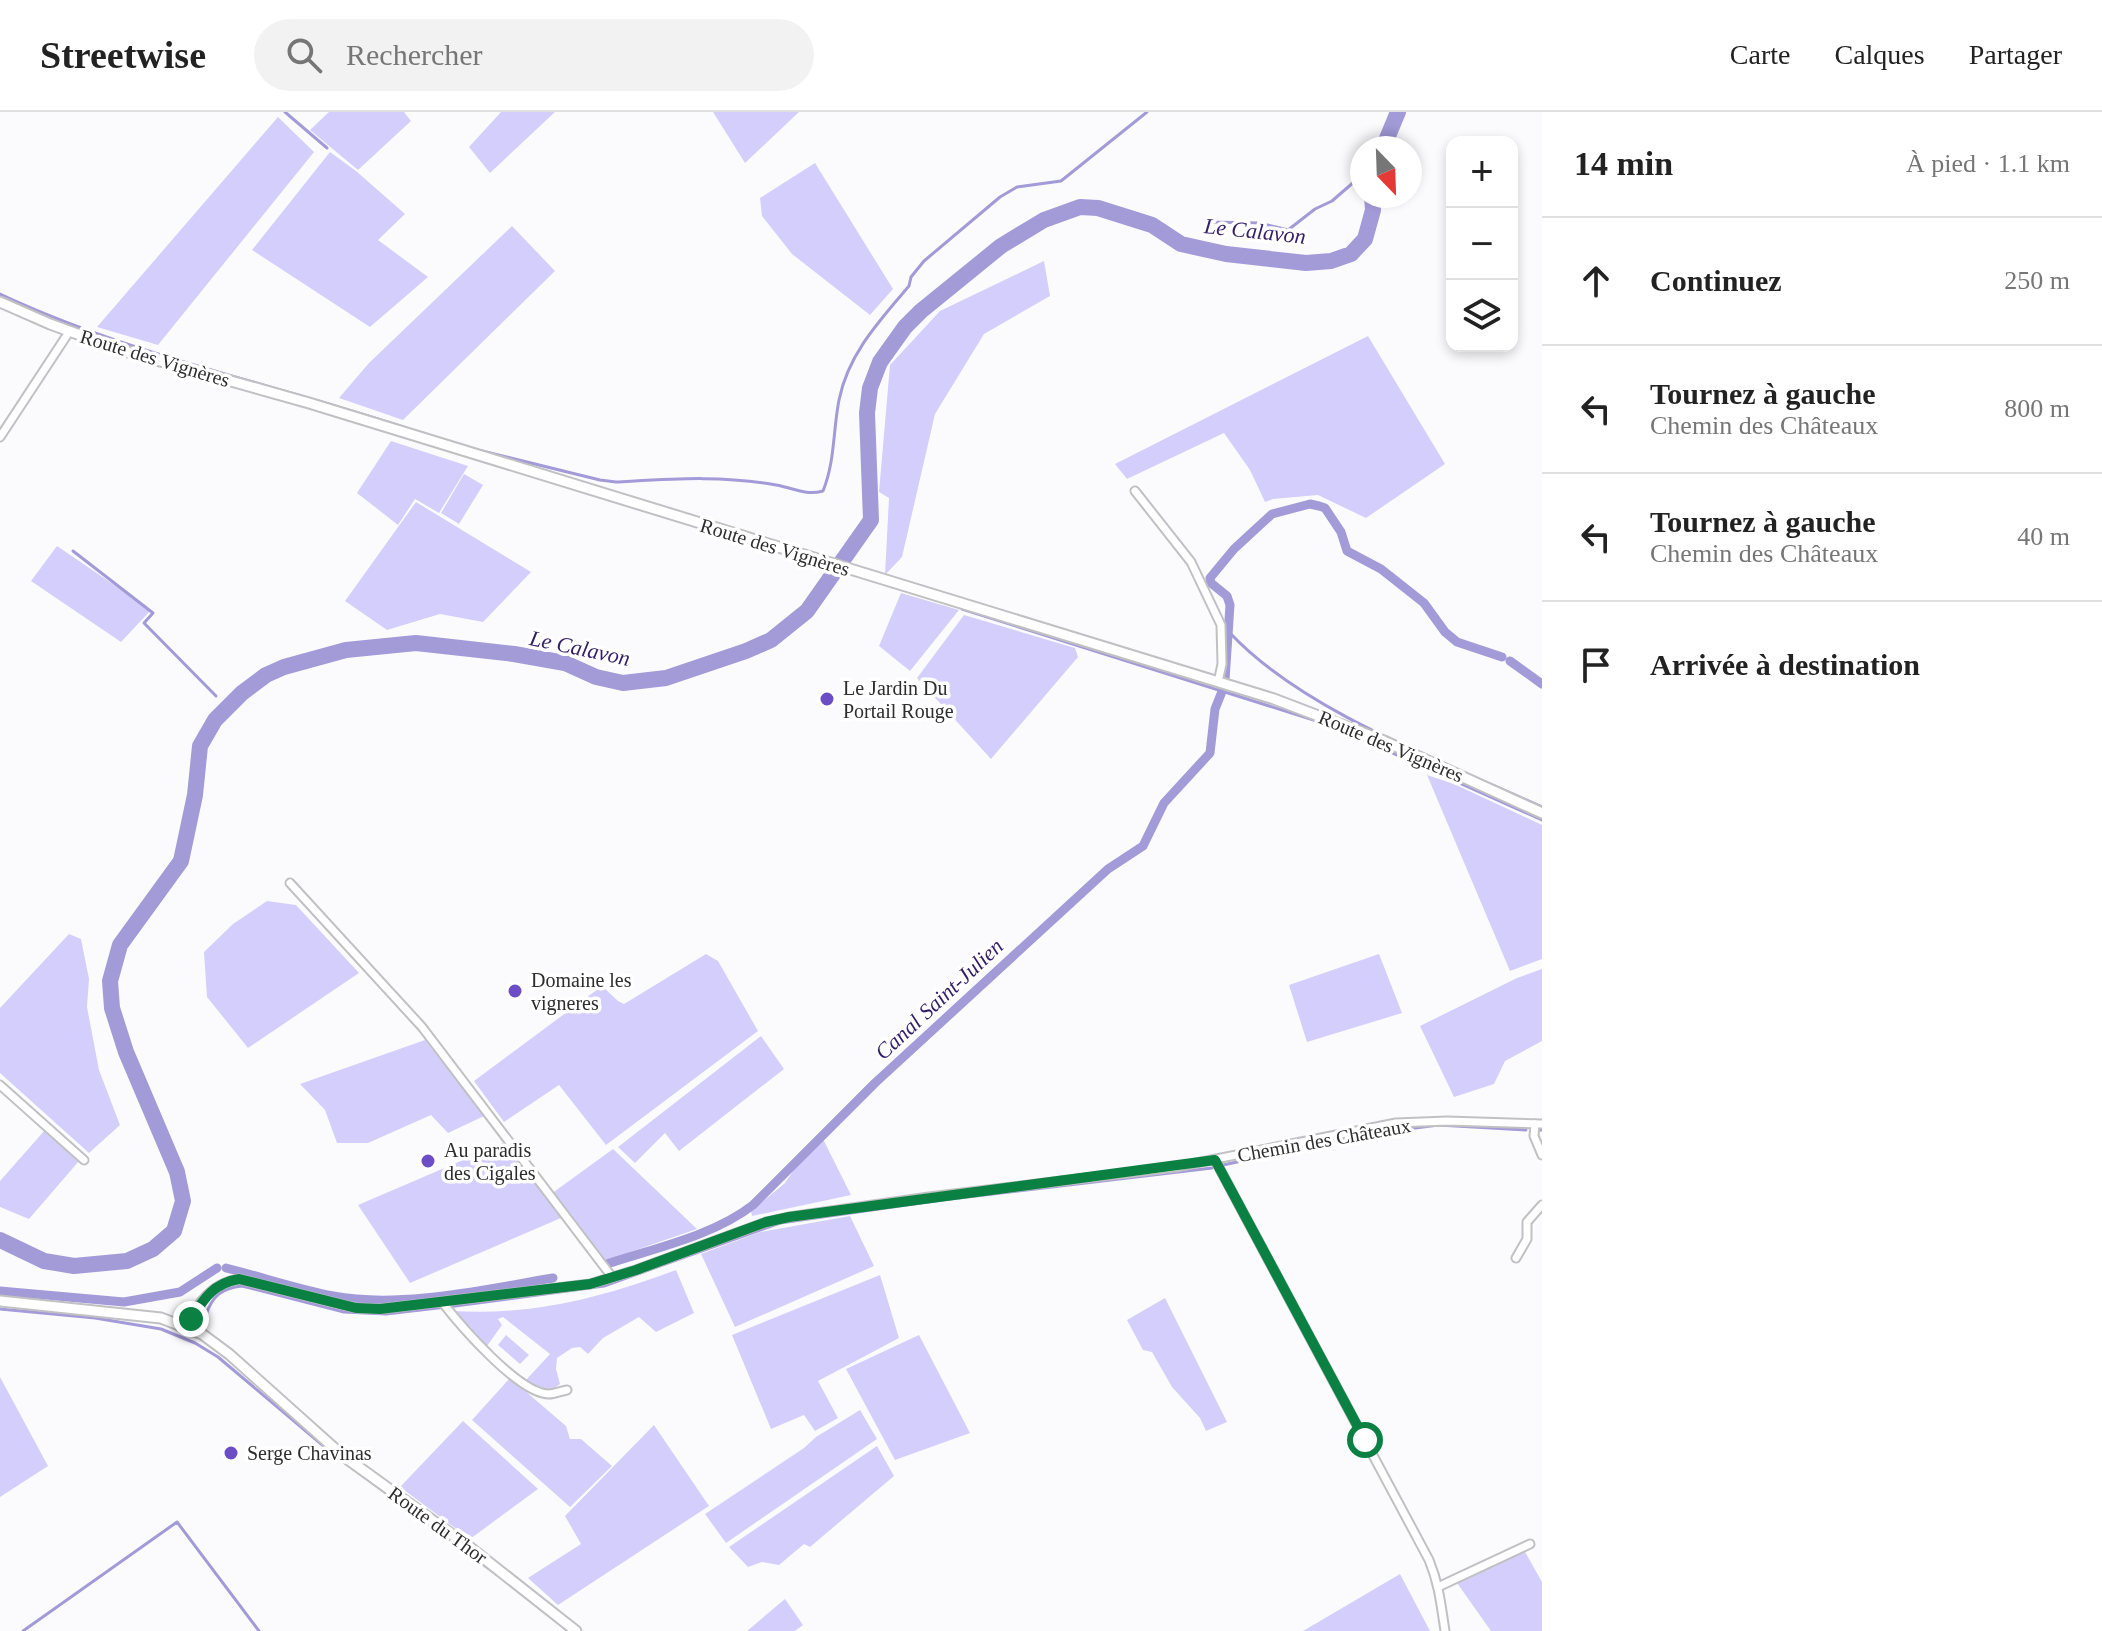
<!DOCTYPE html>
<html lang="fr">
<meta charset="utf-8">
<style>
body{margin:0;font-family:Georgia,serif;background:#f2f2f2;color:#222}
.controls{position:absolute;right:24px;top:24px;display:grid;overflow:hidden;border-radius:16px;box-shadow:0 4px 12px #0003}
.controls button{width:72px;height:72px;display:grid;place-items:center;padding:0;border:0;border-bottom:2px solid #e0e0e0;background:#fff;color:#222;font:40px sans-serif}
.compass{position:absolute;left:1350px;top:24px;width:72px;height:72px;border-radius:50%;background:#fff;box-shadow:0 4px 12px #0003;rotate:157deg}
.stop{position:absolute;width:24px;height:24px;margin:-18px;border:6px solid #0b8043;border-radius:50%;background:#fff}
.stop.end{background:#0b8043;border-color:#fff;box-shadow:0 2px 8px #0008}
.list{margin:0;padding:0;list-style:none}
h2{display:flex;justify-content:space-between;align-items:center;height:104px;margin:0;padding:0 32px;font-size:34px}
h2 small{font-size:26px;font-weight:400;color:#767676}
.list li{display:grid;grid-template-columns:52px 1fr auto;gap:24px;align-items:center;box-sizing:border-box;height:128px;padding:0 32px;border-top:2px solid #e0e0e0}
.list b{display:block;font-size:30px;white-space:nowrap}
.list p{margin:0;font-size:26px;white-space:nowrap;color:#767676}
.list em{font-size:26px;font-style:normal;color:#767676}
.icon{flex:none;width:44px;height:44px;fill:none;stroke:currentColor;stroke-width:2;stroke-linecap:round;stroke-linejoin:round}
.map{position:relative;flex:none;width:1542px;height:1519px;overflow:hidden}
header{display:flex;align-items:center;gap:48px;box-sizing:border-box;height:112px;padding:0 40px;background:#fff;border-bottom:2px solid #e0e0e0}
header strong{font-size:38px}
nav{display:flex;gap:44px;margin-inline-start:auto;font-size:28px}
.search{width:560px;height:72px;background:#f2f2f2;display:flex;align-items:center;gap:20px;box-sizing:border-box;padding:0 28px;border-radius:44px;color:#767676;font-size:30px}
main{display:flex}
aside{flex:1;background:#fff}
.map>svg:first-child{display:block}
.green{fill:#d4cefc}
.lines{fill:none;stroke-linecap:round;stroke-linejoin:round}
.stream{stroke:#a39ad8;stroke-width:3}
.canal{stroke:#a39ad8;stroke-width:9}
.river{stroke:#a39ad8;stroke-width:16}
.minor-casing{stroke:#c1c1c4;stroke-width:11}
.tertiary-casing{stroke:#c1c1c4;stroke-width:13}
.minor{stroke:#fff;stroke-width:7}
.tertiary{stroke:#fff;stroke-width:9}
.route{stroke:#0b8043;stroke-width:10}
.poi-dot{fill:#6c4dc6;stroke:#fff;stroke-width:3}
.labels{text-anchor:middle;dominant-baseline:central;stroke-width:7;stroke-linejoin:round;paint-order:stroke}
.street-label{font-size:20px;fill:#2d2d2e;stroke:#fff}
.poi-label{font-size:20px;fill:#2d2d2e;stroke:#fff;text-anchor:start}
.water-label{font-size:22px;font-style:italic;fill:#321e66;stroke:#fff}
</style>
<header>
<strong>Streetwise</strong>
<div class="search"><svg class="icon" aria-label="search" viewBox="0 0 24 24"><circle cx="10" cy="10" r="6"/><path d="M15 15l6 6"/></svg>Rechercher</div>
<nav><a>Carte</a><a>Calques</a><a>Partager</a></nav>
</header>
<main>
<div class="map">
<svg width="1542" height="1519" viewBox="0 0 1542 1519">
<rect width="100%" height="100%" fill="#fbfbfe"/>
<g class="green">
<path d="M329 0H404L411 9 358 58 310 18Z"/>
<path d="M501 0H555L490 61 469 35Z"/>
<path d="M713 0H799L745 51Z"/>
<path d="M278 5 314 40 158 233 97 215Z"/>
<path d="M330 40 356 59 405 102 378 128 428 165 370 215 252 138Z"/>
<path d="M815 51 893 177 870 203 792 142 762 104 760 86Z"/>
<path d="M512 114 555 159 403 308 339 286 369 251Z"/>
<path d="M1044 149 1050 184 984 222 935 302 902 445 885 463 889 386 879 380 890 253 940 199Z"/>
<path d="M1368 224 1445 352 1366 406 1318 383 1273 387 1265 390 1250 358 1224 321 1127 367 1115 352Z"/>
<path d="M391 329 468 354 439 401 415 387 398 413 357 381Z"/>
<path d="M464 362 483 373 459 412 441 401Z"/>
<path d="M416 390 531 460 483 510 440 502 387 518 345 489Z"/>
<path d="M57 434 151 498 121 530 31 469Z"/>
<path d="M901 481 959 498 910 559 879 534Z"/>
<path d="M964 503 1075 536 1078 545 991 647 917 566Z"/>
<path d="M1427 663 1454 672 1542 713V847L1510 859Z"/>
<path d="M267 789 296 793 359 861 248 936 207 885 204 840 233 812Z"/>
<path d="M69 822 81 827 89 867 87 895 99 958 120 1013 89 1041 0 961V896Z"/>
<path d="M706 842 718 849 758 919 606 1033 559 973 504 1010 474 969 602 874 618 889 624 892Z"/>
<path d="M1379 842 1402 901 1307 930 1289 873Z"/>
<path d="M1542 857V929L1505 949 1494 972 1454 985 1420 914 1517 866Z"/>
<path d="M761 924 784 957 679 1039 665 1021 635 1051 618 1035Z"/>
<path d="M425 928 484 1004 448 1021 431 1003 368 1031H337L325 998 300 972Z"/>
<path d="M45 1018 79 1049 29 1107 0 1095V1069Z"/>
<path d="M823 1027 851 1083 752 1104 751 1099 785 1071 801 1047Z"/>
<path d="M505 1030 561 1106 410 1171 358 1093Z"/>
<path d="M613 1037 697 1117 604 1149 551 1082Z"/>
<path d="M850 1104 874 1154 735 1215 701 1142 760 1120Z"/>
<path d="M676 1158 694 1201 656 1220 639 1205 603 1226 588 1242 580 1235 572 1236 557 1246 556 1257 560 1272C548 1282 538 1276 526 1268L550 1242 503 1205 498 1207 502 1213 487 1234 467 1217 454 1199C532 1204 604 1185 676 1158Z"/>
<path d="M880 1163 899 1226 818 1269 838 1306 815 1319 804 1303 771 1317 732 1223Z"/>
<path d="M1165 1186 1227 1310 1206 1319 1200 1306 1172 1275 1152 1240 1143 1238 1127 1208Z"/>
<path d="M506 1223 529 1243 520 1252 498 1233Z"/>
<path d="M919 1223 970 1321 895 1348 846 1257Z"/>
<path d="M0 1265 48 1354 0 1385Z"/>
<path d="M510 1266 566 1314 570 1327H581L612 1354 570 1395 472 1308Z"/>
<path d="M860 1298 877 1327 726 1431 705 1402 804 1336 816 1325Z"/>
<path d="M463 1309 538 1377 470 1427 400 1375Z"/>
<path d="M654 1313 709 1394 558 1493 528 1466 581 1432 565 1404Z"/>
<path d="M877 1334 894 1364 810 1435 804 1432 779 1453 762 1450 748 1455 729 1435Z"/>
<path d="M1524 1438 1542 1470V1519H1491L1457 1471Z"/>
<path d="M1400 1462 1430 1519H1303Z"/>
<path d="M785 1487 803 1513 795 1519H747Z"/>
</g>
<g class="lines">
<g class="stream">
<path d="M285 0 327 36"/>
<path d="M1209 110 1259 111 1288 118 1315 97 1332 89 1362 63"/>
<path d="M0 182C130 243 271 271 406 316"/>
<path d="M482 339 600 368 616 370C672 367 720 363 776 373 794 376 805 384 823 379 835 350 833 318 839 288 848 242 880 208 909 174L911 165 924 149 1000 85 1017 75 1061 69 1147 0"/>
<path d="M73 439 153 501 144 511 216 584"/>
<path d="M962 497 1323 611"/>
<path d="M1230 521C1304 600 1444 650 1542 695"/>
<path d="M1330 613 1542 708"/>
<path d="M1540 1018H1542"/>
<path d="M1363 1023 1438 1013 1526 1018"/>
<path d="M1223 1053 1345 1027"/>
<path d="M0 1197 95 1206 161 1217 195 1231 218 1245 333 1342 499 1464"/>
<path d="M206 1203C212 1184 222 1176 242 1174L344 1200 386 1202 455 1194 604 1174 780 1111 942 1088 1212 1056"/>
<path d="M23 1519 177 1410 259 1519"/>
</g>
<g class="canal">
<path d="M1510 549 1542 572"/>
<path d="M1225 568 1230 493 1227 484 1211 471 1210 466 1234 437 1272 402 1310 392 1319 394 1325 396 1341 420 1347 439 1381 457 1424 491 1445 520 1457 530 1502 545"/>
<path d="M607 1152C655 1136 713 1124 753 1093L875 971 1108 757 1143 734 1164 691 1210 641 1215 597 1223 577"/>
<path d="M226 1156C262 1165 297 1177 333 1184 401 1197 486 1177 553 1166"/>
<path d="M0 1179 124 1190 180 1180 217 1156"/>
</g>
<g class="river">
<path d="M1383 36 1398 0"/>
<path d="M0 1128 44 1149 74 1154 127 1149 153 1137 174 1119 183 1089 177 1060 126 940 112 896 110 869 120 833 181 749 195 683 200 634 215 608 242 581 266 563 284 555 346 538 416 531 514 542 565 551 596 565 623 571 666 566 746 539 771 528 807 499 871 408 867 301 870 276 880 250 905 215 921 199 1001 134 1044 108 1080 95 1098 96 1152 113 1181 132 1226 142 1306 151 1331 149 1351 142 1365 127 1373 98 1372 84"/>
</g>
<g class="minor-casing">
<g id="minor">
<path d="M0 325 69 220"/>
<path d="M1135 379 1191 450 1221 513 1222 552 1218 570"/>
<path d="M290 771 422 915 612 1165"/>
<path d="M0 973 84 1048"/>
<path d="M1535 1012 1534 1024 1542 1043"/>
<path d="M1215 1048 1429 1448C1439 1472 1441 1493 1445 1519"/>
<path d="M1516 1146 1527 1127V1110L1542 1093"/>
<path d="M442 1190C460 1213 519 1282 549 1282 554 1282 561 1279 567 1278"/>
<path d="M189 1215C195 1190 214 1171 239 1167L356 1196 380 1197 590 1172 636 1158 766 1110 789 1105 929 1085 1176 1055 1396 1011 1447 1009 1542 1012"/>
<path d="M1440 1474 1530 1432"/>
</g>
</g>
<g class="tertiary-casing">
<g id="tertiary">
<path d="M0 190 50 212 121 238 309 291 1274 587 1384 629 1542 701"/>
<path d="M0 1189 161 1206 202 1222 229 1242 342 1343 472 1437 576 1519"/>
</g>
</g>
<use href="#minor" class="minor"/>
<use href="#tertiary" class="tertiary"/>
</g>
<g class="lines">
<path class="route" d="M191 1207C204 1186 214 1171 239 1167L356 1196 380 1197 590 1172 636 1158 766 1110 789 1105 1215 1048 1365 1328"/>
</g>
<g class="poi-dot">
<circle cx="827" cy="587" r="8"/>
<circle cx="515" cy="879" r="8"/>
<circle cx="428" cy="1049" r="8"/>
<circle cx="231" cy="1341" r="8"/>
</g>
<g class="labels">
<g class="street-label">
<text transform="translate(155 246) rotate(17)">Route des Vignères</text>
<text transform="translate(775 435) rotate(17)">Route des Vignères</text>
<text transform="translate(1391 634) rotate(23)">Route des Vignères</text>
<text transform="translate(1324 1028) rotate(-10)">Chemin des Châteaux</text>
<text transform="translate(438 1413) rotate(36)">Route du Thor</text>
</g>
<g class="poi-label">
<text x="843" y="576">Le Jardin Du<tspan x="843" dy="23">Portail Rouge</tspan></text>
<text x="531" y="868">Domaine les<tspan x="531" dy="23">vigneres</tspan></text>
<text x="444" y="1038">Au paradis<tspan x="444" dy="23">des Cigales</tspan></text>
<text x="247" y="1341">Serge Chavinas</text>
</g>
<g class="water-label">
<text transform="translate(1255 119) rotate(6)">Le Calavon</text>
<text transform="translate(580 536) rotate(12)">Le Calavon</text>
<text transform="translate(939 887) rotate(-43)">Canal Saint-Julien</text>
</g>
</g>
</svg>
<div class="controls">
<button>+</button>
<button>−</button>
<button><svg class="icon" aria-label="layers" viewBox="0 0 24 24"><path d="M12 4l9 5-9 5-9-5zM3 14l9 5 9-5"/></svg></button>
</div>
<svg class="compass" viewBox="-18 -18 36 36"><path d="M0-13l5 13h-10z" fill="#e53935"/><path d="M0 13l5-13h-10z" fill="#767676"/></svg>
<div class="stop" style="left:1365px;top:1328px"></div>
<div class="stop end" style="left:191px;top:1207px"></div>
</div>
<aside>
<h2>14 min<small>À pied · 1.1 km</small></h2>
<ul class="list">
<li><svg class="icon" aria-label="ahead" viewBox="0 0 24 24"><path d="M12 20V5M6 11l6-6 6 6"/></svg><div><b>Continuez</b></div><em>250 m</em></li>
<li><svg class="icon" aria-label="left" viewBox="0 0 24 24"><path d="M17 20v-9H6M10 6l-5 5 5 5"/></svg><div><b>Tournez à gauche</b><p>Chemin des Châteaux</p></div><em>800 m</em></li>
<li><svg class="icon" aria-label="left" viewBox="0 0 24 24"><path d="M17 20v-9H6M10 6l-5 5 5 5"/></svg><div><b>Tournez à gauche</b><p>Chemin des Châteaux</p></div><em>40 m</em></li>
<li><svg class="icon" aria-label="arrive" viewBox="0 0 24 24"><path d="M6 21V4h12l-3 4 3 4H6"/></svg><div><b>Arrivée à destination</b></div></li>
</ul>
</aside>
</main>
